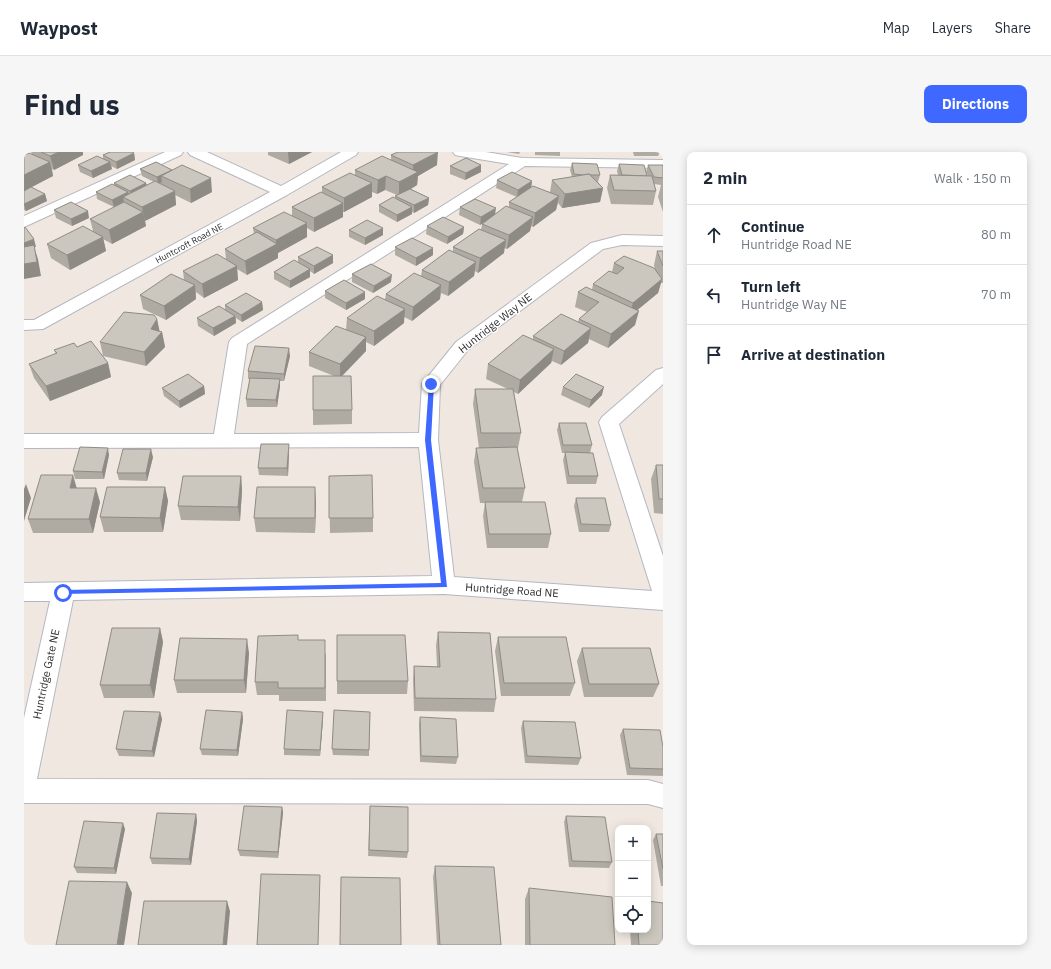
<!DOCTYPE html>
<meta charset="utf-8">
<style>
body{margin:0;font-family:"IBM Plex Sans",sans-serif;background:#f6f6f7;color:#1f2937}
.controls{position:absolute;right:12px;bottom:12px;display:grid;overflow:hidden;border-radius:8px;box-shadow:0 2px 10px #0003}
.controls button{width:36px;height:36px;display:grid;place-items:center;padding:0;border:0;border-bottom:1px solid #e0e1e3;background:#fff;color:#1f2937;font:20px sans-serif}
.stop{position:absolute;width:12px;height:12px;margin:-9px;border:3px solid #3e68ff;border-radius:50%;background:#fff}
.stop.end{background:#3e68ff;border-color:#fff;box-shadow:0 1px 4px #0008}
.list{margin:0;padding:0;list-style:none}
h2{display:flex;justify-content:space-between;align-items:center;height:52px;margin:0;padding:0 16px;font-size:17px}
h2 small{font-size:13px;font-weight:400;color:#747a83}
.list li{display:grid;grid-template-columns:26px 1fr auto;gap:12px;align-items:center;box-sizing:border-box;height:60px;padding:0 16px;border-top:1px solid #e0e1e3}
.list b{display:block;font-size:15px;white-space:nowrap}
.list p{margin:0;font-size:13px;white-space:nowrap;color:#747a83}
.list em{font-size:13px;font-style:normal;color:#747a83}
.icon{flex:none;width:22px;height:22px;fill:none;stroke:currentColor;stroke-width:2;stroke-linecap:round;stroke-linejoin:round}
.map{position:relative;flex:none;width:639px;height:793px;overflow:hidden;border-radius:8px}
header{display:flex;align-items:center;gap:24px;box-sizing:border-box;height:56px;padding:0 20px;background:#fff;border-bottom:1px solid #e0e1e3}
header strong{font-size:19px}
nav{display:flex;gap:22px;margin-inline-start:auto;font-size:14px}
.intro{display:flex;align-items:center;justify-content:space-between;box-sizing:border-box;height:96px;padding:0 24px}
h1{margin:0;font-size:28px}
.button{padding:10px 18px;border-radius:8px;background:#3e68ff;color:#fff;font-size:14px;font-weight:700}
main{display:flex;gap:24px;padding:0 24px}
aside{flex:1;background:#fff;border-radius:8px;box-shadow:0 2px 10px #0003}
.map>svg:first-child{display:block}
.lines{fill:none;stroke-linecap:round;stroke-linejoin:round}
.minor-casing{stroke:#b4b7c2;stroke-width:2}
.minor{fill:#fff;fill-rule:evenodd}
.wall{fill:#afaba3}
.shaded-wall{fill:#8e8b85}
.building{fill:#cbc7be;stroke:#8e8b85}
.route{fill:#3e68ff}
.labels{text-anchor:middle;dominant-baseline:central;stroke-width:3;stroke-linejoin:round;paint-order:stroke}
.far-street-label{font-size:9px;fill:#2e2e2e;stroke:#fff}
.street-label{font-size:11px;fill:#2e2e2e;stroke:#fff}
</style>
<header>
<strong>Waypost</strong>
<nav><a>Map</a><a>Layers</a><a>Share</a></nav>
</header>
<div class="intro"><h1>Find us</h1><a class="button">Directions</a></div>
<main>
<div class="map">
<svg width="639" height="793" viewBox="0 0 639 793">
<rect width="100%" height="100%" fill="#f0e8e0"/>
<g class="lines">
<g class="minor-casing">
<g id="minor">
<path d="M141 0H159L157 3 0 75V64Z"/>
<path d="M164 0H183L257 34 317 0H334L332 3 263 43 19 177 0 178V168H10L246 40 166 3Z"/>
<path d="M429 0H462L498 6 639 8V16L501 14 223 192 210 282 395 281 398 232 432 190 567 91 598 83 639 84V94L598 93 579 97 444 198 416 233 414 288 430 425 628 439 575 270 578 265 632 218 639 216V232L595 272 639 404V458L420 442 49 448 13 627 624 628 639 632V656L624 652 0 651V566L26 449H0V431L408 424 395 295 0 296V282H190L205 190 208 186 485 12 436 4 431 3Z"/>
</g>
</g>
<use href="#minor" class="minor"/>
</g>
<g class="wall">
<path d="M7 0H59V3L30 18 28 17 29 24 0 39 8 2Z"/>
<path d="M244 0H288L265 12 244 3Z"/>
<path d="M483 0H496L495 2Z"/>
<path d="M511 0H536V4L511 3Z"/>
<path d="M609 0H636L634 4H610Z"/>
<path d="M110 1 111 8 93 17 87 14 88 17 69 26 56 20 54 13 79 7V3Z"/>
<path d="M367 3 413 13 394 24 393 33 387 37 405 46 404 53 390 61 388 60V62L373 70 355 60V53L371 46V44L373 43 361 38 353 42 348 40V45L320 60H319V65L290 80 283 76V85L254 101V106L223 123 213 117 214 128 180 146 172 140V147L142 168 119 157 116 143 160 128 159 119 202 108 201 97 230 82 229 76 268 64V55L298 40V35L331 23V18L367 8Z"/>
<path d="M548 11 576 23 574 30 579 36 576 50 538 56 534 51 532 58 509 75 507 74 506 79 483 97 480 96V101L454 121 451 119 450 124 424 144 417 141 416 147 388 169 380 165V171L350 194 342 190V199L318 224 328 258V272L289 273V258L310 224 285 214V200L322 178 323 166 361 147 362 142 397 124 398 118 429 100V95L457 78 458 72 464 68 456 73 435 63 436 55 471 62 485 55V50L500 40 493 45 472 36 473 28 508 29 507 36 526 40 528 28 548 25 546 18Z"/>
<path d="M595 12 624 24 622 20 624 13H639V60L634 45 637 33 630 32 632 39 629 53 587 52 583 36 586 23H594L593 19Z"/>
<path d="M457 13V20L441 28 426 22V14Z"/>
<path d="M116 17 148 18 188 40 167 51 151 43 152 53 121 69 122 74 88 92 79 87 82 99 46 118 27 106 23 92 69 79 66 67 100 51V50L90 55 73 47 72 40 90 33V31H122L123 33 130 30 118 24Z"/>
<path d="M0 39 21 42 23 49 2 59 0 58Z"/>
<path d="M30 58 65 66 48 74 32 66Z"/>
<path d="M403 74 440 75 439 82 423 92 402 82Z"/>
<path d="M359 76V83L341 93 325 85V78Z"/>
<path d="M371 95 409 103 392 114 371 103Z"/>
<path d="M633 99H639V131H637L634 141 613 158 611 173 584 196 565 187 564 191 537 213 528 209 527 211 494 242 490 240 497 281 494 296H493L501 336 498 350 527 382 524 396H463L459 364 461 351H456L450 310 452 296H455L449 252 451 237H484L462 227 464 212 509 187V184L554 170 555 167 563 160 551 155 554 140 568 138 569 132 588 120 590 111 631 118 630 113Z"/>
<path d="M274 105 309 111 290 122 286 119V125L266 136 250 127V120L274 111Z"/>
<path d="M328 122 367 130 349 141 328 130Z"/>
<path d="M301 139 341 147 322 158 301 146Z"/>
<path d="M238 150 239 158 218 170 212 166V171L190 184 174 174 173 166 201 157V153Z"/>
<path d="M133 167 135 180H138L141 195 122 214 79 204 76 190Z"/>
<path d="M53 195 84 211 87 225 26 249 10 226 5 212 32 202 30 198Z"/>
<path d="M266 204 260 229H256V234L253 255H223L222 247 226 227H224V219Z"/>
<path d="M180 234 181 242 156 256 140 244 138 236Z"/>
<path d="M539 235 578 243 565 256 537 243Z"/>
<path d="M535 271 568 293 566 301 574 324 572 332H543L539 308 541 301H538L533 278Z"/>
<path d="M265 300 264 324 235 323 234 316Z"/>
<path d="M85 303 80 327H51L49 319Z"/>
<path d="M129 305 123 329 95 328 93 321Z"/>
<path d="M632 313H639V362L630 361 627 327Z"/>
<path d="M217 324 218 338 216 369 157 368 154 354Z"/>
<path d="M305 324 349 366V380L306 381Z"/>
<path d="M141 335 144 349 139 380H80L76 365Z"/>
<path d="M552 346 587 373 585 380H555L550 354Z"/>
<path d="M76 350 69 381H9L4 367Z"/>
<path d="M292 350 291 381 232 380 230 366Z"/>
<path d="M136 476 139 490 130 546H80L76 533Z"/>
<path d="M414 480 472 547 470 560 390 559 389 528 390 514 413 515 412 493Z"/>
<path d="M274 483V488L302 502V549H255V543H233L231 530Z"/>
<path d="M313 483 384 529 383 542H313Z"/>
<path d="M474 485 551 531 546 544H477L471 499Z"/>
<path d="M558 496 635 532 629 545H560L553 509Z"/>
<path d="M225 501 222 541H153L150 528Z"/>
<path d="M136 560 138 567 130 605 95 604 92 597Z"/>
<path d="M218 560 219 567 214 604 178 603 176 597Z"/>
<path d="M346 560 345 604 309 603 308 597Z"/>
<path d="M396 565 434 605 432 612 396 610 395 572Z"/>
<path d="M299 567 296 604 260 603V597Z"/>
<path d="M499 569 557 606 554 613 501 611 497 576Z"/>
<path d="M599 577 639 595V624L603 623 596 583Z"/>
<path d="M346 654 384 700 383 706 344 704Z"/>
<path d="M258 655 259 661 254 706 216 704 214 698Z"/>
<path d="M172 662 173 669 167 713 128 712 126 706Z"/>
<path d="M542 664 588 710 585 716 545 715 540 670Z"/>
<path d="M101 677 92 722 53 721 50 715Z"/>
<path d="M632 682H639V734H637L629 688Z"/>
<path d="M411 714 477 793H413L409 725Z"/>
<path d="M505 736 591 793H501V747Z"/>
<path d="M606 778H624L639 793H607Z"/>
</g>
<g class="shaded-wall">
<path d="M35 0H59V3L30 18 26 4Z"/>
<path d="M264 0H288L265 12Z"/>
<path d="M414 0 413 13 394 24 393 33 375 44V30L389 23V13Z"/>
<path d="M110 1 111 8 93 17 92 10Z"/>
<path d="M26 10 29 24 0 39V23Z"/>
<path d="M86 10 88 17 69 26 67 19Z"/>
<path d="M457 13V20L441 28 442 21Z"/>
<path d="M148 18 149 25 137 24 138 30 134 32 133 25Z"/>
<path d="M362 24 361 38 353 42 354 28Z"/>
<path d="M187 26 188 40 167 51 166 37Z"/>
<path d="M508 29 507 36 493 45 494 38Z"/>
<path d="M122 31 123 38 108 46 106 39Z"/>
<path d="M348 31V45L320 60V46Z"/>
<path d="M579 36 576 50 538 56 541 42Z"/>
<path d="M151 39 152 53 121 69 118 55Z"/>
<path d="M104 40 106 47 99 45 100 50 90 55 88 48Z"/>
<path d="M21 42 23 49 2 59 0 52Z"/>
<path d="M535 44 532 58 509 75 511 61Z"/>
<path d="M405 46 404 53 390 61V53Z"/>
<path d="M319 51V65L290 80V66Z"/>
<path d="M388 55V62L373 70V63Z"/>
<path d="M472 56 471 63 456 73 457 65Z"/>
<path d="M64 59 65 66 48 74 47 67Z"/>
<path d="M119 60 122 74 88 92 85 78Z"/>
<path d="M509 65 506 79 483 97 485 83Z"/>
<path d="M283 71V85L254 101V106L223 123 221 109 252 92V88Z"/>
<path d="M440 75 439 82 423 92 424 85Z"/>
<path d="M359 76V83L341 93V86Z"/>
<path d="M79 85 82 99 46 118 43 103Z"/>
<path d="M10 87 12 95H10L14 107 17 124 0 127V91Z"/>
<path d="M482 88 480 101 454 121 456 106Z"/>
<path d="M409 96V103L392 114V106Z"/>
<path d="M309 103V111L290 122V114Z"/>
<path d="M452 110 450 124 424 144 425 130Z"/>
<path d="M213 114 214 128 180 146 178 132Z"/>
<path d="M286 117V125L266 136V129Z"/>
<path d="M368 123 367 130 349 141 350 134Z"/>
<path d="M638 127 634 141 605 165 609 151Z"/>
<path d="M171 133 172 147 142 168 140 154Z"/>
<path d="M417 133 416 147 388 169 389 155Z"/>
<path d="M341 140V147L322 158V151Z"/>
<path d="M238 150 239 158 218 170 217 163Z"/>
<path d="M381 157 380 171 350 194V179Z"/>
<path d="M615 159 611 173 584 196 587 182Z"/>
<path d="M211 164 212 171 190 184 189 176Z"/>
<path d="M133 167 136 181 138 180 141 195 122 214 120 200 127 177Z"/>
<path d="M567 176 564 191 537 213 540 199Z"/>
<path d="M342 185V199L316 226V212Z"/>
<path d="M265 196 266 204 260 229V222Z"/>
<path d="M530 197 527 211 494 242 496 228Z"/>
<path d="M84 211 87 225 26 249 22 234Z"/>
<path d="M256 227V234L253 255 252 248Z"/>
<path d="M180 234 181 242 156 256 155 249Z"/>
<path d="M580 235 578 243 565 256 567 248Z"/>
<path d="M265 292V300L264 324 263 316Z"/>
<path d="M84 296 85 303 80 327 78 320Z"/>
<path d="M127 297 129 305 123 329 122 321Z"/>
<path d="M49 323 53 337 46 336Z"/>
<path d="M217 324 218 338 216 369 214 355Z"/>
<path d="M2 332 7 346 0 369V337Z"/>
<path d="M141 335 144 349 139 380 136 366Z"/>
<path d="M291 335 292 350 291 381Z"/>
<path d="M72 336 76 350 69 381 65 367Z"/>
<path d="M136 476 139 490 130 546 126 533Z"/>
<path d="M223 487 225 501 222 541 220 528Z"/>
<path d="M136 560 138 567 130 605 128 599Z"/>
<path d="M218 560 219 567 214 604 213 598Z"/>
<path d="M299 560V567L296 604V598Z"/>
<path d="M258 655 259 661 254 706V700Z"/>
<path d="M172 662 173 669 167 713 165 707Z"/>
<path d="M99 671 101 677 92 722 90 716Z"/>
<path d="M296 723V734L294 793Z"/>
<path d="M103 730 108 741 100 793H93Z"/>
<path d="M203 749 206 759 203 793H199Z"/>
</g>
<g class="building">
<path d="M17 0H35L26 4Z"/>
<path d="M86 0H108L110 1 92 10 79 3Z"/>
<path d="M374 0H414L389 13 367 3Z"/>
<path d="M5 1 26 10 0 23V3Z"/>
<path d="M73 4 86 10 67 19 54 13Z"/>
<path d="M358 4 394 20 375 30 362 24 354 28 331 18Z"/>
<path d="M442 6 457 13 442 21 426 14Z"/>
<path d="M132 10 148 18 133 25 116 17Z"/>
<path d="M548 11 573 12 576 23H567L565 22 559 23 550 22Z"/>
<path d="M595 12 620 13 623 24 598 23Z"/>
<path d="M158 13 187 26 166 37 137 24Z"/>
<path d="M624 13H639V26L630 25Z"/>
<path d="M488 20 508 29 494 38 473 28Z"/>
<path d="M326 21 348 31 320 46 298 35Z"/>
<path d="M565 22 579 36 541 42 528 28Z"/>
<path d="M106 23 122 31 106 39 90 31Z"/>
<path d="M586 23 628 24 632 39 590 38Z"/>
<path d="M131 29 151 39 118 55 99 45Z"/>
<path d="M88 32 104 40 88 48 72 40Z"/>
<path d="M509 34 535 44 511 61 485 50Z"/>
<path d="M7 35 21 42 0 52V39Z"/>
<path d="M386 37 405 46 390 53 371 44Z"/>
<path d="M297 40 319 51 290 66 268 55Z"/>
<path d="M369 45 388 55 373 63 355 53Z"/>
<path d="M451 47 472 56 457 65 436 55Z"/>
<path d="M47 50 64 59 47 67 30 58Z"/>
<path d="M100 50 119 60 85 78 66 67Z"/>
<path d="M482 54 509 65 485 83 458 72Z"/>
<path d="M260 60 283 71 252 88 229 76Z"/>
<path d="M419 65 440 75 424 85 403 74Z"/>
<path d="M343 68 359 76 341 86 325 78Z"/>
<path d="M59 74 79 85 43 103 23 92Z"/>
<path d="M1 75 10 87 0 91V76Z"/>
<path d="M455 77 482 88 456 106 429 95Z"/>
<path d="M233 80 253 92 221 109 201 97Z"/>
<path d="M388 86 409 96 392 106 371 95Z"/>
<path d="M10 93 13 110 0 112V95Z"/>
<path d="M293 95 309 103 290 114 274 105Z"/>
<path d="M425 98 452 110 425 130 398 118Z"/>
<path d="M633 99H639V114Z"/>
<path d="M193 102 213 114 178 132 159 119Z"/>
<path d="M600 104 630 116 638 127 609 151 569 132 585 119 593 122 600 116 590 111Z"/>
<path d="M270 108 286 117 266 129 250 120Z"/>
<path d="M347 112 368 123 350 134 328 122Z"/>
<path d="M390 121 417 133 389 155 362 142Z"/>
<path d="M147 122 171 133 140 154 116 143Z"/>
<path d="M320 128 341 140 322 151 301 139Z"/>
<path d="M562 135 615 159 587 182 555 167 575 150 554 140Z"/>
<path d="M222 141 238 150 217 163 201 153Z"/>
<path d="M353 144 381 157 350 179 323 166Z"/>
<path d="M195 154 211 164 189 176 173 166Z"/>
<path d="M100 160 130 163 133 167 127 177 138 180 120 200 76 190Z"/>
<path d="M537 162 567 176 540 199 509 184Z"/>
<path d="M312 174 342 185 316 212 285 200Z"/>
<path d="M499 183 530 197 496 228 464 212Z"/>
<path d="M67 189 84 211 22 234 5 212 33 201 30 198 50 191 53 195Z"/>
<path d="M231 194 265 196 260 222 224 219Z"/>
<path d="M164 222 180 234 155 249 138 236Z"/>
<path d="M552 222 580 235 567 248 539 235Z"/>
<path d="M289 224H327L328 258H289Z"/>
<path d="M226 226 256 227 252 248 222 247Z"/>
<path d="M451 237H489L497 281H457Z"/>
<path d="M535 271H562L568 293H539Z"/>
<path d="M237 292H265L263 316H234Z"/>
<path d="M56 295 84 296 78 320 49 319Z"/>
<path d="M493 295 501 336H459L452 296Z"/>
<path d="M99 297H127L122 321H93Z"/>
<path d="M541 300 569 301 574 324H545Z"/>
<path d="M632 313H639V347H635Z"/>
<path d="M17 323H49L46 336H72L65 367H4Z"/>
<path d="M348 323 349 366H305V324Z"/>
<path d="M159 324H217L214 355 154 354Z"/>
<path d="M83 335H141L136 366 76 365Z"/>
<path d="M233 335H291V366H230Z"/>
<path d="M552 346H581L587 373 557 372Z"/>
<path d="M461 350H521L527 382H465Z"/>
<path d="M88 476H136L126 533H76Z"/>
<path d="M414 480 466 481 472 547 391 546 390 514 416 515Z"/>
<path d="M274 483V488H301V536H254V530H231L234 484Z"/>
<path d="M313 483H381L384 529H313Z"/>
<path d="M474 485H542L551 531H480Z"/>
<path d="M156 486 223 487 220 528H150Z"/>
<path d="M558 496H626L635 532H565Z"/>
<path d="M182 558 218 560 213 598 176 597Z"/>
<path d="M263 558 299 560 296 598 260 597Z"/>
<path d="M310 558 346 560 345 598 308 597Z"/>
<path d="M100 559 136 560 128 599 92 597Z"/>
<path d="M396 565 432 567 434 605 397 604Z"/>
<path d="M499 569 551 570 557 606 503 604Z"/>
<path d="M599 577 636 578 639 595V617L606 616Z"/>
<path d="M220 654 258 655 254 700 214 698Z"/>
<path d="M346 654 384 655V700L345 698Z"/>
<path d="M133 661 172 662 165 707 126 706Z"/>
<path d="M542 664 581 665 588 710 548 709Z"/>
<path d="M60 669 99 671 90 716 50 715Z"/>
<path d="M632 682H639V717Z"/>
<path d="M411 714 470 715 477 793H416Z"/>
<path d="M237 722 296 723 294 793H233Z"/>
<path d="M317 725 376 726 377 793H316Z"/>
<path d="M45 729 103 730 93 793H32Z"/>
<path d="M505 736 588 745 591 793H506Z"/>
<path d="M120 749H203L199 793H114Z"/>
<path d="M624 749 639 751V793H615L614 778H624Z"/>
</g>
<path class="route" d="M405 231 410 232 407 288 423 435 37 442 36 441 39 438 417 431 401 288Z"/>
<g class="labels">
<g class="far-street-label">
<text transform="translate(165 91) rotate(-28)">Huntcroft Road NE</text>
</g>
<g class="street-label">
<text transform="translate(471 171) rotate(-38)">Huntridge Way NE</text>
<text transform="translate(488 438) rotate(4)">Huntridge Road NE</text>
<text transform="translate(22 522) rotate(-78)">Huntridge Gate NE</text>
</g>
</g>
</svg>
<div class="controls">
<button>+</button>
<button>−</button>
<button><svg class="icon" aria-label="locate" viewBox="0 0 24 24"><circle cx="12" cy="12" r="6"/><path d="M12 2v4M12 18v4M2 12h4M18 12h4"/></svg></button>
</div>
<div class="stop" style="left:39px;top:441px"></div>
<div class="stop end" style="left:407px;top:232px"></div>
</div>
<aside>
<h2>2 min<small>Walk · 150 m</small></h2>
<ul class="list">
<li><svg class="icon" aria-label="ahead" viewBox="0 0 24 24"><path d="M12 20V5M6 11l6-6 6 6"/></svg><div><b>Continue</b><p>Huntridge Road NE</p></div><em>80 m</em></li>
<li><svg class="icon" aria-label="left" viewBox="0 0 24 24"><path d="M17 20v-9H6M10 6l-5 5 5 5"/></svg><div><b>Turn left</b><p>Huntridge Way NE</p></div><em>70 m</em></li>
<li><svg class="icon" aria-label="arrive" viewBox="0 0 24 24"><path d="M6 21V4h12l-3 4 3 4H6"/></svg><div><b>Arrive at destination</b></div></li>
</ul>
</aside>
</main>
